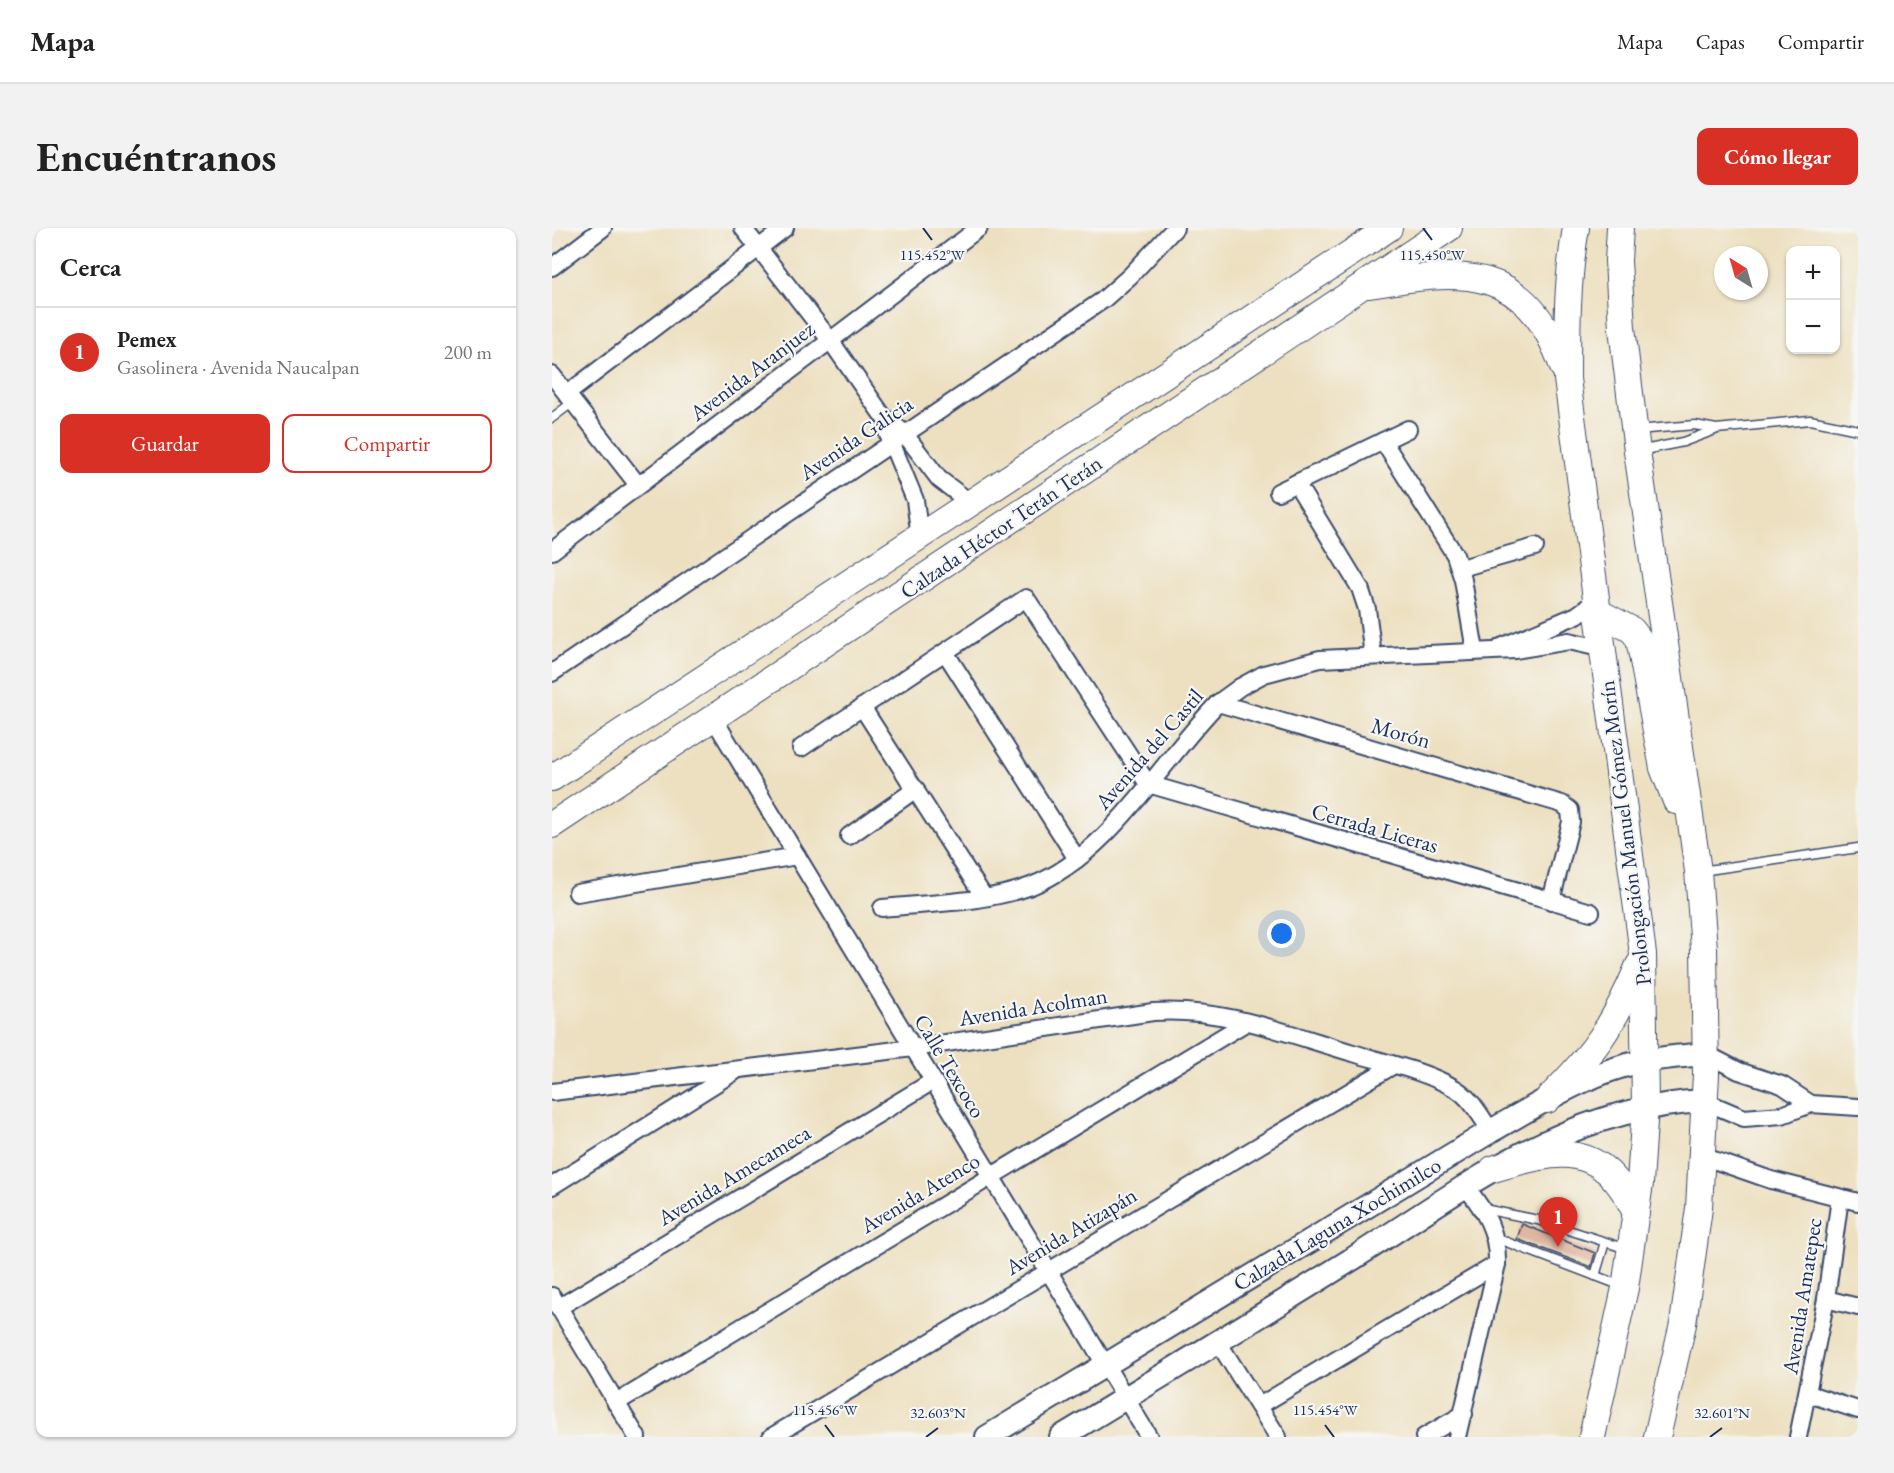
<!DOCTYPE html>
<html lang="es">
<meta charset="utf-8">
<style>
body{margin:0;font-family:"EB Garamond",serif;background:#f2f2f2;color:#222}
.controls{position:absolute;right:18px;top:18px;display:grid;overflow:hidden;border-radius:12px;box-shadow:0 2px 4px #0004}
.controls button{width:54px;height:54px;display:grid;place-items:center;padding:0;border:0;border-bottom:2px solid #e0e0e0;background:#fff;color:#222;font:30px sans-serif}
.compass{position:absolute;left:1162px;top:18px;width:54px;height:54px;border-radius:50%;background:#fff;box-shadow:0 2px 4px #0004;rotate:323deg}
.you{position:absolute;left:730px;top:706px;width:21px;height:21px;margin:-15px;border:4px solid #fff;border-radius:50%;background:#1a73e8;box-shadow:0 0 0 9px #1a73e833}
.badge{display:grid;place-items:center;width:39px;height:39px;border-radius:50%;background:#d93025;color:#fff;font-size:20px;font-weight:700}
.pin{position:absolute;translate:-50% -50px;filter:drop-shadow(0 2px 3px #0008)}
.pin::after{content:'';position:absolute;top:32px;width:21px;height:18px;background:inherit;clip-path:polygon(0 0,100% 0,50% 100%)}
.list{margin:0;padding:0;list-style:none}
h2{display:flex;justify-content:space-between;align-items:center;height:78px;margin:0;padding:0 24px;font-size:26px}
h2 small{font-size:20px;font-weight:400;color:#767676}
.list li{display:grid;grid-template-columns:39px 1fr auto;gap:18px;align-items:center;box-sizing:border-box;height:90px;padding:0 24px;border-top:2px solid #e0e0e0}
.list b{display:block;font-size:22px;white-space:nowrap}
.list p{margin:0;font-size:20px;white-space:nowrap;color:#767676}
.list em{font-size:20px;font-style:normal;color:#767676}
.actions{display:flex;gap:12px;padding:18px 24px}
.actions a{flex:1;padding:14px 0;border:2px solid #d93025;border-radius:12px;text-align:center;font-size:21px;color:#d93025}
.actions .main{background:#d93025;color:#fff}
.map{position:relative;flex:none;width:1306px;height:1209px;overflow:hidden;border-radius:12px}
header{display:flex;align-items:center;gap:36px;box-sizing:border-box;height:84px;padding:0 30px;background:#fff;border-bottom:2px solid #e0e0e0}
header strong{font-size:28px}
nav{display:flex;gap:33px;margin-inline-start:auto;font-size:21px}
.intro{display:flex;align-items:center;justify-content:space-between;box-sizing:border-box;height:144px;padding:0 36px}
h1{margin:0;font-size:42px}
.button{padding:15px 27px;border-radius:12px;background:#d93025;color:#fff;font-size:21px;font-weight:700}
main{display:flex;gap:36px;padding:0 36px}
aside{flex:1;background:#fff;border-radius:12px;box-shadow:0 2px 4px #0004}
.map>svg:first-child{display:block}
.building{fill:#dcae98}
.lines{fill:none;stroke-linecap:round;stroke-linejoin:round}
.service-casing{stroke:#3a4a6d;stroke-width:11}
.minor-casing{stroke:#3a4a6d;stroke-width:20}
.secondary-casing{stroke:#3a4a6d;stroke-width:26}
.primary-casing{stroke:#3a4a6d;stroke-width:28}
.service{stroke:#fff;stroke-width:8}
.minor{stroke:#fff;stroke-width:16}
.secondary{stroke:#fff;stroke-width:22}
.primary{stroke:#fff;stroke-width:26}
.ticks{fill:none;stroke:#1b2f5e;stroke-width:2}
.labels{text-anchor:middle;dominant-baseline:central;stroke-width:4.5;stroke-linejoin:round;paint-order:stroke}
.street-label{font-size:22px;fill:#1b2f5e;stroke:#f6f6f2}
.ticks-label{font-size:15px;text-anchor:middle;fill:#1b2f5e;stroke:#f6f6f2;stroke-width:4.5;stroke-linejoin:round;paint-order:stroke}
</style>
<header>
<strong>Mapa</strong>
<nav><a>Mapa</a><a>Capas</a><a>Compartir</a></nav>
</header>
<div class="intro"><h1>Encuéntranos</h1><a class="button">Cómo llegar</a></div>
<main>
<aside>
<h2>Cerca<small></small></h2>
<ul class="list">
<li><span class="badge">1</span><div><b>Pemex</b><p>Gasolinera · Avenida Naucalpan</p></div><em>200 m</em></li>
</ul>
<div class="actions"><a class="main">Guardar</a><a>Compartir</a></div>
</aside>
<div class="map">
<svg width="1306" height="1209" viewBox="0 0 1306 1209">
<rect width="100%" height="100%" fill="#f6f6f2"/>
<filter id="ink" filterUnits="userSpaceOnUse"><feTurbulence type="fractalNoise" baseFrequency=".0167" numOctaves="2"/><feDisplacementMap in="SourceGraphic" scale="12" xChannelSelector="R" yChannelSelector="G"/><feConvolveMatrix kernelMatrix="1 2 1 2 8 2 1 2 1" color-interpolation-filters="sRGB"/></filter>
<filter id="wash" filterUnits="userSpaceOnUse"><feTurbulence type="fractalNoise" baseFrequency=".008" numOctaves="4" result="noise"/><feDisplacementMap in="SourceGraphic" scale="24" xChannelSelector="R" yChannelSelector="G"/><feGaussianBlur stdDeviation="1.35" result="paint"/><feColorMatrix in="noise" values="0 0 0 0 0 0 0 0 0 0 0 0 0 0 0 0 0 1.4 0 .05"/><feComposite in="paint" operator="in"/></filter>
<g filter="url(#wash)">
<rect width="100%" height="100%" fill="#ede0c0"/>
<g id="blocks">
<path class="building" d="M970 996 1043 1025 1039 1039 965 1011Z"/>
</g>
</g>
<g filter="url(#ink)">
<use href="#blocks" fill-opacity="0" stroke="#3a4a6d" stroke-width="1.5"/>
<g class="lines">
<g class="service-casing">
<g id="service">
<path d="M0 190 21 174"/>
<path d="M1084 202 1143 197 1164 201 1258 192 1306 202"/>
<path d="M1087 223 1131 214 1163 202"/>
<path d="M1149 643 1306 620"/>
<path d="M932 981 986 992 1075 1021"/>
<path d="M944 1010 1070 1058"/>
<path d="M1043 1048 1053 1014"/>
</g>
</g>
<g class="minor-casing">
<g id="minor">
<path d="M191 0 278 112 331 188 352 205 387 251 420 276"/>
<path d="M0 39 51 0"/>
<path d="M0 147 86 257"/>
<path d="M15 166 233 0"/>
<path d="M335 204 363 272 368 310"/>
<path d="M831 213 903 327 911 352 923 423"/>
<path d="M744 255 808 360 815 381 821 428"/>
<path d="M726 264 856 201"/>
<path d="M0 323 427 0"/>
<path d="M909 340 983 319"/>
<path d="M949 419 1025 387 1044 373"/>
<path d="M393 424 525 631"/>
<path d="M0 445 551 72 578 48 623 0"/>
<path d="M666 475 1010 576 1018 582 1019 594 999 673"/>
<path d="M310 479 432 669"/>
<path d="M162 491 597 1209"/>
<path d="M249 520 474 370 596 556 1039 684"/>
<path d="M297 608 364 561"/>
<path d="M25 665 245 628"/>
<path d="M330 680C378 675 433 675 479 658 557 628 609 533 666 475L688 459 712 446 768 431 963 422 1017 413 1052 421"/>
<path d="M1154 826 1187 843 1230 857 1259 876"/>
<path d="M0 864 361 820 601 784C670 779 736 806 801 825 834 835 874 843 904 861 919 870 929 889 939 903"/>
<path d="M1152 873 1192 890 1230 887 1259 876 1306 879"/>
<path d="M1150 928 1219 952 1306 974"/>
<path d="M0 958 182 844"/>
<path d="M0 1068 85 1209"/>
<path d="M1274 1071 1306 1079"/>
<path d="M6 1080 381 853"/>
<path d="M666 1114 726 1209"/>
<path d="M1257 1166 1306 1182"/>
<path d="M64 1175 695 794"/>
<path d="M707 1178 945 1036"/>
<path d="M219 1209 842 837"/>
<path d="M872 1209 912 1186"/>
<path d="M905 1209 945 1036C946 1004 933 983 914 959"/>
<path d="M1246 1209 1274 1071 1288 970"/>
</g>
</g>
<g class="secondary-casing">
<g id="secondary">
<path d="M435 1209 939 903C985 877 1042 841 1094 833 1113 829 1134 828 1154 826"/>
<path d="M509 1209C605 1151 701 1093 797 1033 912 961 1010 880 1152 873"/>
</g>
</g>
<g class="primary-casing">
<g id="primary">
<path d="M1024 0C1015 50 1015 100 1015 151L1091 726 1093 878 1088 955 1073 1060 1040 1209"/>
<path d="M1068 0 1066 33 1070 100 1085 223 1146 643 1152 721 1154 846 1147 980 1131 1096 1105 1209"/>
<path d="M817 57C911 41 974 35 1011 139"/>
<path d="M1046 384 1080 402 1087 411 1111 540 1124 573"/>
<path d="M0 550 837 0"/>
<path d="M0 597 897 0"/>
<path d="M995 872C1042 825 1061 799 1087 737"/>
<path d="M941 941C1009 921 1049 912 1084 985"/>
</g>
</g>
<use href="#service" class="service"/>
<use href="#minor" class="minor"/>
<use href="#secondary" class="secondary"/>
<use href="#primary" class="primary"/>
</g>
</g>
<path class="ticks" d="M371 0 380 12M871 0 880 12M273 1197 282 1209M773 1197 782 1209M374 1209 386 1200M1158 1209 1170 1200"/>
<g class="labels">
<g class="street-label">
<text transform="translate(200 143) rotate(-37)">Avenida Aranjuez</text>
<text transform="translate(304 210) rotate(-34)">Avenida Galicia</text>
<text transform="translate(449 299) rotate(-34)">Calzada Héctor Terán Terán</text>
<text transform="translate(849 505) rotate(16)">Morón</text>
<text transform="translate(597 521) rotate(-49)">Avenida del Castil</text>
<text transform="translate(823 600) rotate(16)">Cerrada Liceras</text>
<text transform="translate(1073 605) rotate(-97)">Prolongación Manuel Gómez Morín</text>
<text transform="translate(481 779) rotate(-9)">Avenida Acolman</text>
<text transform="translate(398 838) rotate(59)">Calle Texcoco</text>
<text transform="translate(182 947) rotate(-31)">Avenida Amecameca</text>
<text transform="translate(368 965) rotate(-31)">Avenida Atenco</text>
<text transform="translate(785 996) rotate(-31)">Calzada Laguna Xochimilco</text>
<text transform="translate(519 1003) rotate(-31)">Avenida Atizapán</text>
<text transform="translate(1250 1068) rotate(-81)">Avenida Amatepec</text>
</g>
</g>
<g class="ticks-label">
<text x="380" y="32">115.452°W</text>
<text x="880" y="32">115.450°W</text>
<text x="273" y="1187">115.456°W</text>
<text x="773" y="1187">115.454°W</text>
<text x="386" y="1190">32.603°N</text>
<text x="1170" y="1190">32.601°N</text>
</g>
</svg>
<div class="controls">
<button>+</button>
<button>−</button>
</div>
<svg class="compass" viewBox="-18 -18 36 36"><path d="M0-13l5 13h-10z" fill="#e53935"/><path d="M0 13l5-13h-10z" fill="#767676"/></svg>
<div class="you"></div>
<div class="pin badge" style="left:1006px;top:1019px">1</div>
</div>
</main>
